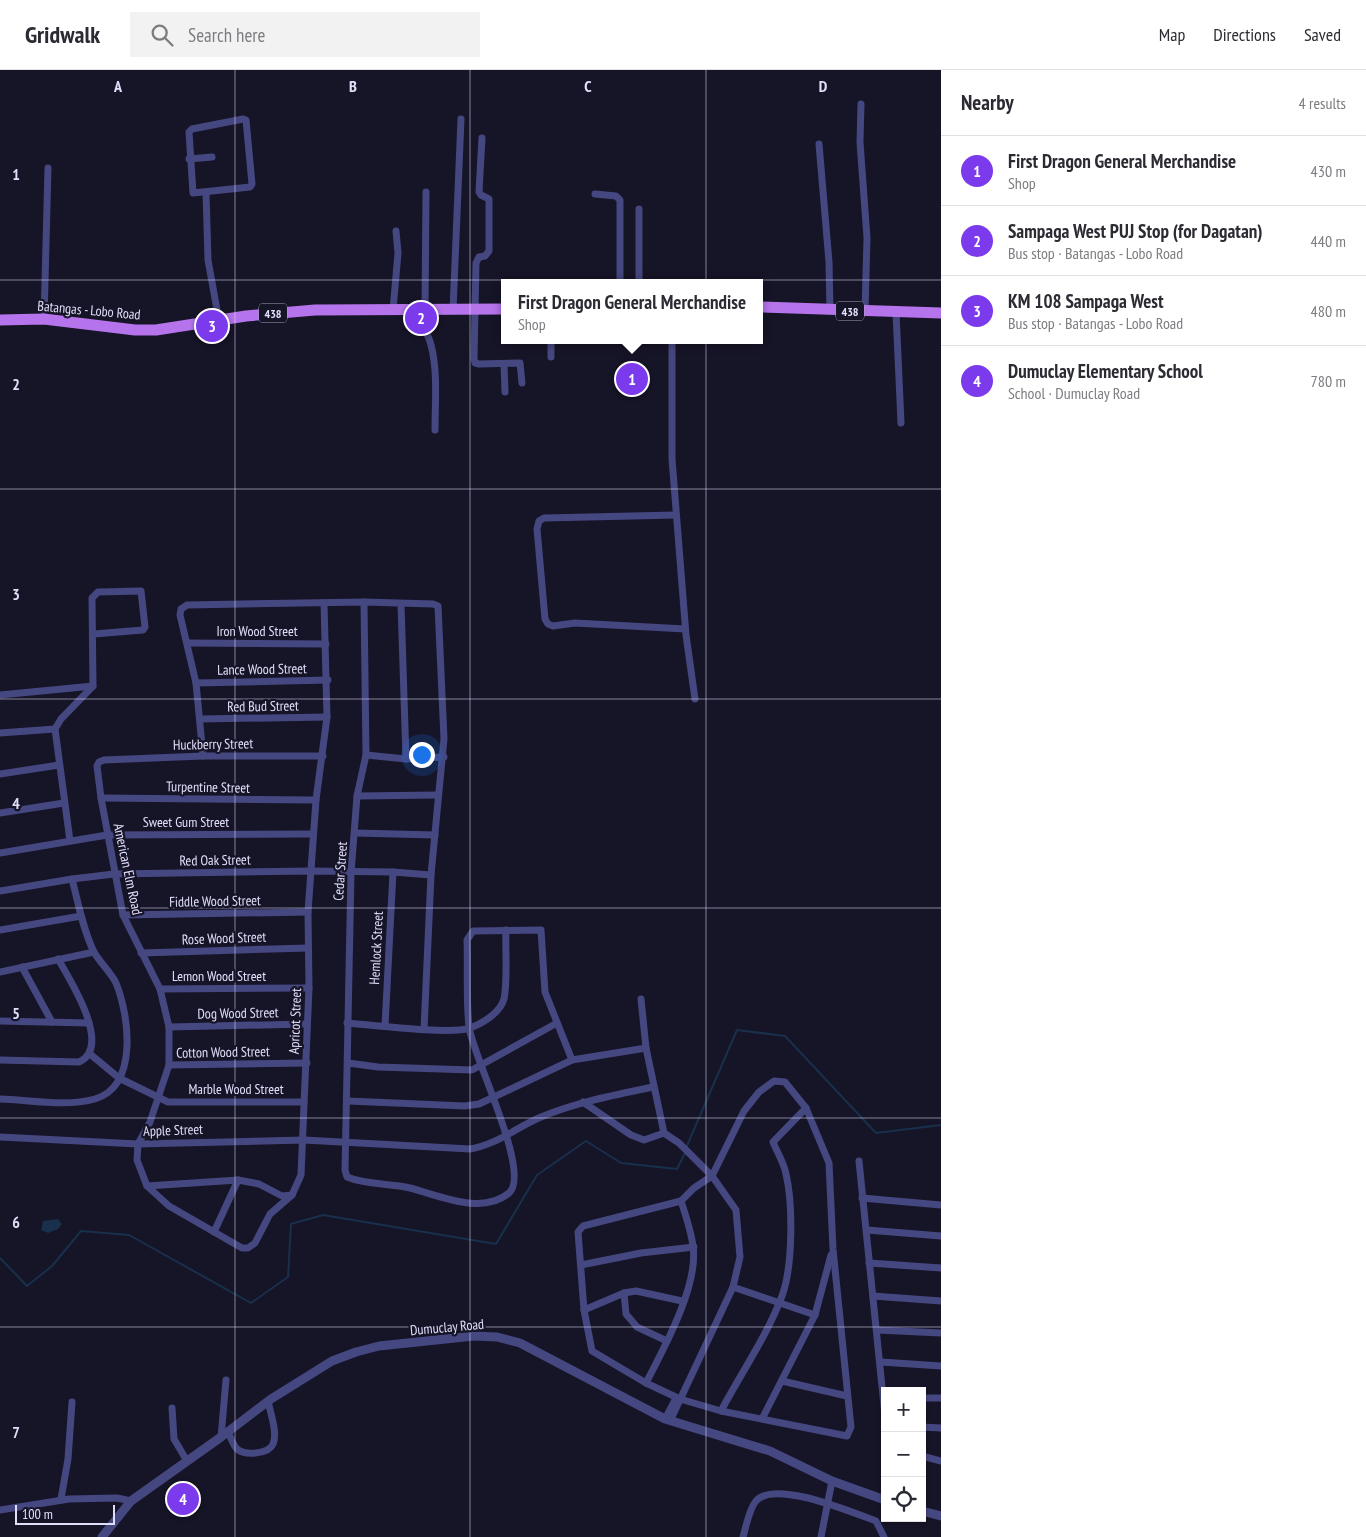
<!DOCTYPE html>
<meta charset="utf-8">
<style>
body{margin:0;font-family:"PT Sans Narrow",sans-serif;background:#f2f2f3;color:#2b2b33}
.controls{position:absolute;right:15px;bottom:15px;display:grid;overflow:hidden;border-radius:0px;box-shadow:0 1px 4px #0004}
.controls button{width:45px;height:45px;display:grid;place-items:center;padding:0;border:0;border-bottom:1px solid #e1e1e2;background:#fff;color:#2b2b33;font:25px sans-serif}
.scale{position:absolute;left:15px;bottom:12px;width:100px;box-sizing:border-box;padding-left:5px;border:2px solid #e0defa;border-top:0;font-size:14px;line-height:18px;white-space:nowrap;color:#e0defa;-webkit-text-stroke:4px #161427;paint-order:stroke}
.you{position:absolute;left:421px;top:684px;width:18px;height:18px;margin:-12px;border:4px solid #fff;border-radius:50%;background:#1a73e8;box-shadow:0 0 0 8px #1a73e833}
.badge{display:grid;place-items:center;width:32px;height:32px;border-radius:50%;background:#7c3aed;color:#fff;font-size:16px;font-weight:700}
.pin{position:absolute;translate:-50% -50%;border:2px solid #fff;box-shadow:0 1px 5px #0006}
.popup{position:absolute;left:501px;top:209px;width:262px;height:65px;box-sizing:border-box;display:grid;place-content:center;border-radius:0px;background:#fff;filter:drop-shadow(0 1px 4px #0005);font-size:16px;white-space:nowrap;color:#7c7c81}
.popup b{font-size:19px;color:#2b2b33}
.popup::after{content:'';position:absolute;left:50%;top:100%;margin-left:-10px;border:10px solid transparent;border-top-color:#fff}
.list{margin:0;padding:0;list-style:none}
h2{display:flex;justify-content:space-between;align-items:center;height:65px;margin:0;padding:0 20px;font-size:21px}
h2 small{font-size:16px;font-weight:400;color:#7c7c81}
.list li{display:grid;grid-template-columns:32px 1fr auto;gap:15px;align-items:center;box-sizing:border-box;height:70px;padding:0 20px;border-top:1px solid #e1e1e2}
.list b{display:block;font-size:19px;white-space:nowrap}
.list p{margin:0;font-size:16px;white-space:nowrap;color:#7c7c81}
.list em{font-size:16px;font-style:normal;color:#7c7c81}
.icon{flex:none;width:28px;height:28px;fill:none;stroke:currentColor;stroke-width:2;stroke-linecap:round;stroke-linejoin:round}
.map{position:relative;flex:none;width:941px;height:1467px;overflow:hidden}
header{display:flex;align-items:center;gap:30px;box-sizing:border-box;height:70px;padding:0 25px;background:#fff;border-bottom:1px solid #e1e1e2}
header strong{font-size:24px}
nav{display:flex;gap:28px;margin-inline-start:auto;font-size:18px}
.search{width:350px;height:45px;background:#f2f2f3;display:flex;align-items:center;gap:12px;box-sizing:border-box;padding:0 18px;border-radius:0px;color:#7c7c81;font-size:19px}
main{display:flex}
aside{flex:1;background:#fff}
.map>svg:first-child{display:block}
.water{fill:#18304b}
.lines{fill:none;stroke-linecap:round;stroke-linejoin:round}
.stream{stroke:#18304b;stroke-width:2}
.minor{stroke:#454780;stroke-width:7}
.tertiary{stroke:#454780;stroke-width:9}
.primary{stroke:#b674ec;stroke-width:11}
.grid{fill:none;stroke:#e0defa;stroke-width:1;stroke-opacity:0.55}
.labels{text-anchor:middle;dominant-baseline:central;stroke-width:4.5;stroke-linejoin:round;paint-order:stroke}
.shield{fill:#161427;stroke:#a3a1bb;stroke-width:1}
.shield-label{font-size:12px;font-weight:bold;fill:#e0defa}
.street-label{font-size:14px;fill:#e0defa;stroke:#161427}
.grid-label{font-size:16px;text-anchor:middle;font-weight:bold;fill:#e0defa;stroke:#161427;stroke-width:4.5;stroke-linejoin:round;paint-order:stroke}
</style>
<header>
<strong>Gridwalk</strong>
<div class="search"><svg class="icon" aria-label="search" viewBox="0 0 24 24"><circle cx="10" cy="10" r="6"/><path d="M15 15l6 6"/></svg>Search here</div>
<nav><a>Map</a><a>Directions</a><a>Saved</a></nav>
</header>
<main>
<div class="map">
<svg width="941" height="1467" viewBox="0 0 941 1467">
<rect width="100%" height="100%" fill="#161427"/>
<path class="water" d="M58 1149 62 1154 58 1159 48 1163 41 1160 43 1151Z"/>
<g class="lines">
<g class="stream">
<path d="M686 1078 737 960 785 966 876 1063 941 1055"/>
<path d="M0 1188 27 1216 52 1196 81 1161 129 1165 251 1233 288 1207 291 1154 323 1145 496 1174 537 1105 586 1071 621 1093 677 1099 685 1083"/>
</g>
<g class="minor">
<path d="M861 34 860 72 867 168 865 241"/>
<path d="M243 49 246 50 252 114 250 117 193 123 189 62 192 59Z"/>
<path d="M482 68 479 122 481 125 489 129V181L485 186 479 187 476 193 474 288 475 293 479 294 520 293 522 313"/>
<path d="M819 74 829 192 830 240"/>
<path d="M189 89 212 87"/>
<path d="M206 122 208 190 219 251"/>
<path d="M595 124 616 126 620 130V213"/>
<path d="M639 139V213"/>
<path d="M393 240 398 183 396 161"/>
<path d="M416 240C420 257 428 261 431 275 438 301 435 333 435 360"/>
<path d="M425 240 426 122"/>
<path d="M453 240 461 49"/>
<path d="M896 242 901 353"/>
<path d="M44 249 48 98"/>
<path d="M672 270V389L686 565 695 629"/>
<path d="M551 287V270"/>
<path d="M504 294 505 322"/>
<path d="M676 445 544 448 539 451 537 459 545 549 548 554 553 556 575 553 685 559"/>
<path d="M364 532 366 685 357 726 351 803 345 1100 347 1107C366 1115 390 1113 410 1118 438 1125 482 1146 509 1123 532 1103 473 987 469 957 466 929 468 899 467 870L473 861 541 860 545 922 572 990"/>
<path d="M401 534 406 689"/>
<path d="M188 573 326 574"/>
<path d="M196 613 328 610"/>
<path d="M0 625 93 616"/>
<path d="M200 649 327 647"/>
<path d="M0 663 55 659"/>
<path d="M366 685 406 689 444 687"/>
<path d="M203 686 196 613 180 545 181 539 187 535 364 532 433 534 438 536 444 669 431 805 424 959"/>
<path d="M323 686H203L104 690 99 692 97 696 101 728 123 845 160 919 169 957V995L150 1052 138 1074 137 1090 147 1116 238 1110 259 1114 282 1126 292 1125 301 1105 309 918 308 842 316 730 327 647 324 533"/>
<path d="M0 704 59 695"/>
<path d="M357 726 437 725"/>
<path d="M101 728 316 730"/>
<path d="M0 743 64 733"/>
<path d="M355 763 435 765"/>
<path d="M70 771 55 659 61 649 93 616 92 528 98 522 141 521 145 557 143 560 94 564"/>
<path d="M0 783 107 765 313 764"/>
<path d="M0 821 72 809 114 804 311 801 393 802 431 805"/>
<path d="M123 845 308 842"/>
<path d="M0 860 81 846"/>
<path d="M141 883 308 878"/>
<path d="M22 897 52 952"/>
<path d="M0 902 94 882"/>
<path d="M160 919 309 918"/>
<path d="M641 929 646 978 664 1063 679 1073 712 1106 736 1140 740 1187 733 1217 670 1351"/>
<path d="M0 951 89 953"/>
<path d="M347 953C372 955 451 965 470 958 483 953 500 943 504 929 508 909 505 881 506 860"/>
<path d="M385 956 393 802"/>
<path d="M169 957 307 954"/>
<path d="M90 984 119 1008 168 1032H304"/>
<path d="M0 990 79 992C113 977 70 910 58 889"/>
<path d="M348 993 378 997 472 1000 557 953"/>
<path d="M169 995 307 993"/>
<path d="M774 1011 785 1012 806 1038 829 1093 833 1179 851 1357 847 1366 721 1341 680 1329 646 1313 592 1281 584 1240 578 1162 583 1156 681 1131 694 1118 712 1106 744 1041 759 1022Z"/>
<path d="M0 1029C30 1030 66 1037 95 1029 139 1016 129 945 116 913 110 901 100 893 94 882 83 860 78 832 72 809"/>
<path d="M348 1031 465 1036 479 1034 572 990 646 978"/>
<path d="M583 1032 631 1065 644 1070 664 1063"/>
<path d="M0 1067 138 1074 304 1070 470 1079C496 1075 517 1057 541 1047 577 1032 615 1025 653 1017"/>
<path d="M859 1091 885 1346"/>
<path d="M147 1116 169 1136 242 1178H248L255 1173 270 1144 292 1125"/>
<path d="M862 1128 941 1135"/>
<path d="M867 1160 941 1166"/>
<path d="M214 1162 238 1110"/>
<path d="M869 1193 941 1198"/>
<path d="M581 1195 641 1183 694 1177"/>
<path d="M733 1217 815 1245"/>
<path d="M624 1223 626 1244 637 1257 667 1271"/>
<path d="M873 1226 941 1231"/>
<path d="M584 1240 624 1223 636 1221 682 1231"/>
<path d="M877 1260 941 1263"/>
<path d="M881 1292 941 1296"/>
<path d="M782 1311 847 1326"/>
<path d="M646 1313C664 1278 699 1215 693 1176 691 1161 686 1146 681 1131"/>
<path d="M922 1328H941"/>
<path d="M172 1338 174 1369 187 1391"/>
<path d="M721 1341C741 1303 767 1266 782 1226 793 1196 793 1134 786 1104 784 1093 777 1082 773 1072L806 1038"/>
<path d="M665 1349 676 1328"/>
<path d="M762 1349 815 1245 831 1185"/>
<path d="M922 1357 941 1358"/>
<path d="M228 1362C231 1368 233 1375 237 1379 245 1386 269 1384 273 1374 278 1363 270 1342 268 1331"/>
<path d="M221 1367 226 1310"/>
<path d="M922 1386 941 1391"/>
<path d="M61 1429 68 1389 72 1332"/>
<path d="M0 1440 69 1429 117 1428 131 1431"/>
<path d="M743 1467C746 1457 749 1439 756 1431 775 1409 853 1443 876 1451L884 1467"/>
<path d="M821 1467 832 1411"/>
</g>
<g class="tertiary">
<path d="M922 1441 941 1446"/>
<path d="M102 1467 131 1431 221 1367 271 1329 332 1291 356 1282 379 1276 474 1266 497 1267 520 1273 665 1349 770 1381 832 1411 885 1430"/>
</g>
<g class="primary">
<path d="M760 237 941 243"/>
<path d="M0 250 44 249 135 260H156L246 246 315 240 504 239"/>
</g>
</g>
<path class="grid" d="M235 0V1467M470 0V1467M706 0V1467M0 210H941M0 419H941M0 629H941M0 838H941M0 1048H941M0 1257H941"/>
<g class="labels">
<g class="shield">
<rect x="836" y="231.5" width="28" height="19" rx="4"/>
<rect x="259" y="233.5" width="28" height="19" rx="4"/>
</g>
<g class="shield-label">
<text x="850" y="241">438</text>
<text x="273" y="243">438</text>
</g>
<g class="street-label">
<text transform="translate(89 240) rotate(5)">Batangas - Lobo Road</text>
<text x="257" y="561">Iron Wood Street</text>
<text transform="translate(262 599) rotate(-1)">Lance Wood Street</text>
<text transform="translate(263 636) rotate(-1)">Red Bud Street</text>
<text transform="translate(213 674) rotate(-1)">Huckberry Street</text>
<text transform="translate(208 717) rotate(1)">Turpentine Street</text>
<text x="186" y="752">Sweet Gum Street</text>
<text transform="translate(215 790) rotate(-1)">Red Oak Street</text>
<text transform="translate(128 799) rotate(78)">American Elm Road</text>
<text transform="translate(340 801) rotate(-86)">Cedar Street</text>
<text transform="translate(215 831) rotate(-1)">Fiddle Wood Street</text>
<text transform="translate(224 868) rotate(-2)">Rose Wood Street</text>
<text transform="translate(376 878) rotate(-87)">Hemlock Street</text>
<text x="219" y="906">Lemon Wood Street</text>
<text transform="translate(238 943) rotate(-1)">Dog Wood Street</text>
<text transform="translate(295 951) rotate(-88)">Apricot Street</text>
<text transform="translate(223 982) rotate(-1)">Cotton Wood Street</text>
<text x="236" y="1019">Marble Wood Street</text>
<text transform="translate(173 1060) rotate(-2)">Apple Street</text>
<text transform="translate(447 1257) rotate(-5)">Dumuclay Road</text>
</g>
</g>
<g class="grid-label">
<text x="118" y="22">A</text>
<text x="353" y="22">B</text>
<text x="588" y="22">C</text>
<text x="823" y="22">D</text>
<text x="16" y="110">1</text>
<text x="16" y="320">2</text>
<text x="16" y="530">3</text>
<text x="16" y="739">4</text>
<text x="16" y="949">5</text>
<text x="16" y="1158">6</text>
<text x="16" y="1368">7</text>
</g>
</svg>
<div class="controls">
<button>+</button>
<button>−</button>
<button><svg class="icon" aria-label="locate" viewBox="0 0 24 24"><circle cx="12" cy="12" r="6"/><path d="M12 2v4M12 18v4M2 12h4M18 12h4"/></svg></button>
</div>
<div class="scale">100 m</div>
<div class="you"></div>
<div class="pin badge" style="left:632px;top:309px">1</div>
<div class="popup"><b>First Dragon General Merchandise</b>Shop</div>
<div class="pin badge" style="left:421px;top:248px">2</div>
<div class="pin badge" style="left:212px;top:256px">3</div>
<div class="pin badge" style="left:183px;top:1429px">4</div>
</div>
<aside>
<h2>Nearby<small>4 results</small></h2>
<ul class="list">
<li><span class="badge">1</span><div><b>First Dragon General Merchandise</b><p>Shop</p></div><em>430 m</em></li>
<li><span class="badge">2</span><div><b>Sampaga West PUJ Stop (for Dagatan)</b><p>Bus stop · Batangas - Lobo Road</p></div><em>440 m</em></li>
<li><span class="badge">3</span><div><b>KM 108 Sampaga West</b><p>Bus stop · Batangas - Lobo Road</p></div><em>480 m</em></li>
<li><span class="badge">4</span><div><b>Dumuclay Elementary School</b><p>School · Dumuclay Road</p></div><em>780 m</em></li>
</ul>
</aside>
</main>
